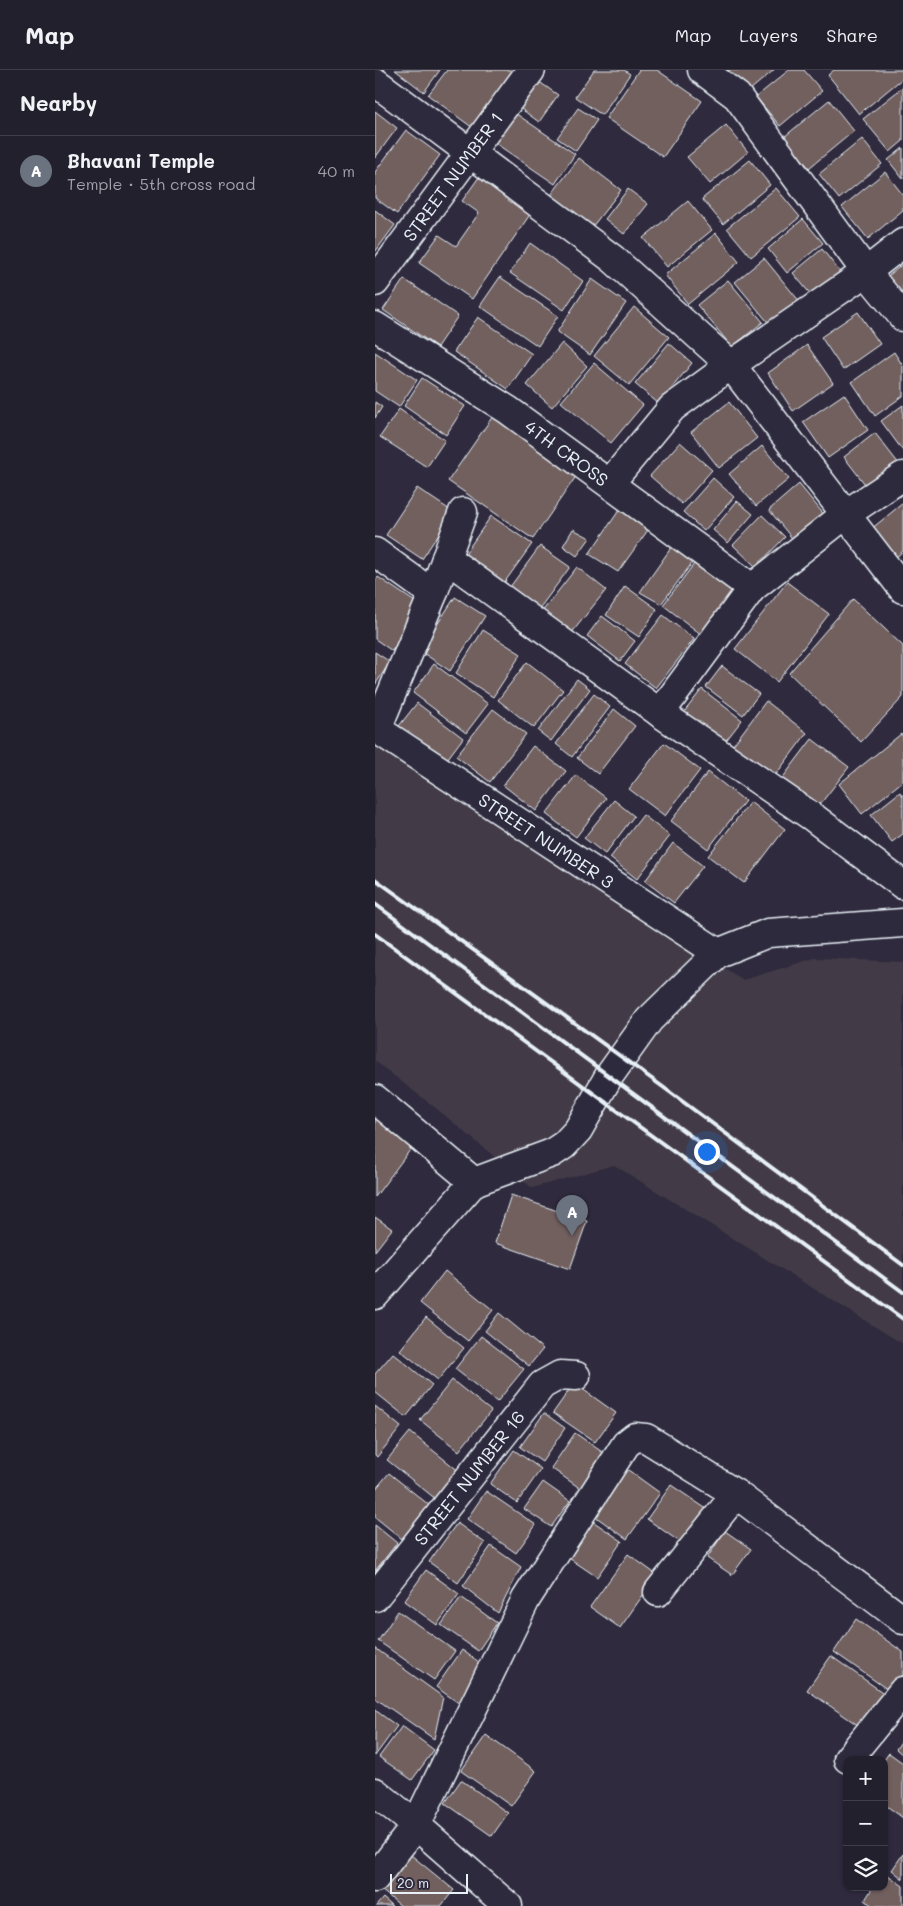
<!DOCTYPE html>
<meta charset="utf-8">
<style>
body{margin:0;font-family:Mali,sans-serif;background:#2f2d3a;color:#f1f3f6}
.controls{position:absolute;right:15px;bottom:15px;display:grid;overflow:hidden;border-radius:10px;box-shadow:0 1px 4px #0004}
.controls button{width:45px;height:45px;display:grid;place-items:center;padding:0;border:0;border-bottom:1px solid #403e4a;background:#23202e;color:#f1f3f6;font:25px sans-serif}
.scale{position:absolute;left:15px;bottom:12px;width:78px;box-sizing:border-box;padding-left:5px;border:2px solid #e8f1f8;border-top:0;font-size:14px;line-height:18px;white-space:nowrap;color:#e8f1f8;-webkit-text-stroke:4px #2f2a3d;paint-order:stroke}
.you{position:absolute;left:331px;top:1081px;width:18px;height:18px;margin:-12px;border:4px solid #fff;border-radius:50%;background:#1a73e8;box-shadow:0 0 0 8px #1a73e833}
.badge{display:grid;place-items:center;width:32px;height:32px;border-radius:50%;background:#bca0f2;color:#fff;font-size:16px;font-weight:700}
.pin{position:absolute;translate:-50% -41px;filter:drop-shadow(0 1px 2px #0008)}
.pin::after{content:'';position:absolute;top:26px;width:18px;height:15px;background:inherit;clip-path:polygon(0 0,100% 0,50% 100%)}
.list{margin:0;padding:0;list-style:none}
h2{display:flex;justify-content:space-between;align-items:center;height:65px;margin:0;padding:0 20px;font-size:21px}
h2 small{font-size:16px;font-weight:400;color:#a3a3aa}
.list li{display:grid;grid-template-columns:32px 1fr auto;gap:15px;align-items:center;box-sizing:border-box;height:70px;padding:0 20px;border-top:1px solid #403e4a}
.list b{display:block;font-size:19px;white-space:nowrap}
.list p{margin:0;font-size:16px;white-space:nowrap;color:#a3a3aa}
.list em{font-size:16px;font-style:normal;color:#a3a3aa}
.icon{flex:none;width:28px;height:28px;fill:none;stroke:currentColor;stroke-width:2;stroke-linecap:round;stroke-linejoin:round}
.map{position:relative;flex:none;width:528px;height:1836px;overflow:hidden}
header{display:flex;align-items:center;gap:30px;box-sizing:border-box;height:70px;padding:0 25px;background:#23202e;border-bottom:1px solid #403e4a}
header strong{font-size:24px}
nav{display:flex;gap:28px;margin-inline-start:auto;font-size:18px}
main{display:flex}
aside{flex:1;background:#23202e}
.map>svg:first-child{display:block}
.built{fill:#433a47}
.building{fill:#72605f;stroke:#e8f1f8}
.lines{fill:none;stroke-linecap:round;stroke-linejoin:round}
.minor-casing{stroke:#e8f1f8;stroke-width:31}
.minor{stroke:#2f2a3d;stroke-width:28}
.rail{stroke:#e8f1f8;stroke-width:4}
.labels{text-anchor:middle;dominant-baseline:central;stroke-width:4;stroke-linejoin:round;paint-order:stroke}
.street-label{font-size:18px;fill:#e8f1f8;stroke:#2f2a3d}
</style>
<header>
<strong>Map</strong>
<nav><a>Map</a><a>Layers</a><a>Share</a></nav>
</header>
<main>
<aside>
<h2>Nearby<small></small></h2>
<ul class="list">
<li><span class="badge" style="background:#6b7280">A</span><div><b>Bhavani Temple</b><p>Temple · 5th cross road</p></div><em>40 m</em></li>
</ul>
</aside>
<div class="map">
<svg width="528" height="1836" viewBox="0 0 528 1836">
<rect width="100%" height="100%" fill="#2f2a3d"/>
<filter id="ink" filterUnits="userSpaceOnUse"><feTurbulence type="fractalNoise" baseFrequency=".02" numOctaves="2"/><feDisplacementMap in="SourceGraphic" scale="10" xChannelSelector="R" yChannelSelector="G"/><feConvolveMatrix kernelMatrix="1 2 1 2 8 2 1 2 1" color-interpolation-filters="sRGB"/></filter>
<g filter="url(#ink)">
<path class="built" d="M0 673 368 910 440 888 528 892V1274L239 1095 157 1118 62 1039 0 991Z"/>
<g class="building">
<path d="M20 0H65L49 22Z"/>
<path d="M72 0H140L98 58 53 25Z"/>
<path d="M219 0H249L255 4 227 45 200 27Z"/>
<path d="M264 0H282L327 31 288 87 231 48Z"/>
<path d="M352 0H399L369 25 350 2Z"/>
<path d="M414 0H429L447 21 405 56 381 27Z"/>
<path d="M459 0H527L528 8 484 44 453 5Z"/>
<path d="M160 9 183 25 164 52 142 36Z"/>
<path d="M528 17V71L515 82 488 49Z"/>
<path d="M454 30 479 61 434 98 409 67Z"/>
<path d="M203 38 222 50 201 81 182 68Z"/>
<path d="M0 41 22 58 0 88Z"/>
<path d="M137 41 200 84 180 114 117 71Z"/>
<path d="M351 55 373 82 335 114 312 87Z"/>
<path d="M31 60 65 85 22 144 0 128V102Z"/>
<path d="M487 69 507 94 464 129 444 104Z"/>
<path d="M528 78V109L513 90Z"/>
<path d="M204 88 246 120 217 157 176 125Z"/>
<path d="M375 90 395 115 348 154 327 129Z"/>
<path d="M510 102 528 125V140L493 169 467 137Z"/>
<path d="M104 107 156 143 97 229 44 193 64 165 81 176 104 143 87 131Z"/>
<path d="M401 118 425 147 376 187 352 158Z"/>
<path d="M253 119 273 134 249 164 230 149Z"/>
<path d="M313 131 337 160 292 197 268 168Z"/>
<path d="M0 140 20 155 0 182Z"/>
<path d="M428 149 448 173 412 203 393 179Z"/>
<path d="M341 163 364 192 313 234 290 205Z"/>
<path d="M155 173 208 211 189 240 135 203Z"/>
<path d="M447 179 465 202 437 226 418 203Z"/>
<path d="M389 188 425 232 396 256 360 212Z"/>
<path d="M528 194V224L513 206Z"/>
<path d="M125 207 183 246 163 276 105 236Z"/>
<path d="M29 209 83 246 62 277 8 240Z"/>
<path d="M217 209 251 233 215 285 182 262Z"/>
<path d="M353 210 388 252 357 277 322 235Z"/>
<path d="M259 237 294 267 254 315 219 286Z"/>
<path d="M483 242 505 274 468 300 446 267Z"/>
<path d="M103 247 157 284 133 319 79 282Z"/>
<path d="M187 273 212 296 177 337 152 315Z"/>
<path d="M294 273 317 293 284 334 260 314Z"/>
<path d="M432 275 458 313 418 341 393 303Z"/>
<path d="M0 282 42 310 24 337 0 321Z"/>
<path d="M519 282 528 296V326L500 346 477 312Z"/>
<path d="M219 293 268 335 236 373 186 332Z"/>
<path d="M47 308 90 336 71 365 29 336Z"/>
<path d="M469 324 493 360 453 388 428 352Z"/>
<path d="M0 332 7 337 0 348Z"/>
<path d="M354 332 382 368 344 398 316 362Z"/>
<path d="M528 335V381L506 351Z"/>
<path d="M24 339 70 370 52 397 5 367Z"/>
<path d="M118 346 204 402 158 469 73 411Z"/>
<path d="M500 363 524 394 493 418 469 387Z"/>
<path d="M305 372 337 400 307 434 275 406Z"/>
<path d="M387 376 414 409 381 436 354 404Z"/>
<path d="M338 408 359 427 329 461 308 442Z"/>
<path d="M424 414 450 446 420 472 394 440Z"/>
<path d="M42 418 78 442 47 489 11 465Z"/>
<path d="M362 431 378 444 353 473 338 460Z"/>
<path d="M528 433V481L519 489 495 460Z"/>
<path d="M245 439 273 460 243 502 214 484Z"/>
<path d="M387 445 410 467 381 497 358 475Z"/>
<path d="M116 446 157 474 129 513 89 485Z"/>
<path d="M198 459 215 468 202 486 188 476Z"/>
<path d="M303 468 324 484 286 534 265 522Z"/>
<path d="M165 476 195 497 164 539 135 517Z"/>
<path d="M325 486 364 516 327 565 288 535Z"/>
<path d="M202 497 231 520 195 565 166 543Z"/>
<path d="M3 507 46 536 17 581 0 569V512Z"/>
<path d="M412 512 454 544 402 612 360 579Z"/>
<path d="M250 516 282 539 264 567 231 545Z"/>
<path d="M80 527 110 546 75 601 45 581Z"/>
<path d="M478 529 528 576V627L486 672 414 603Z"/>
<path d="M288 545 319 569 281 618 250 594Z"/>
<path d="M227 546 260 571 245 591 212 566Z"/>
<path d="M108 560 146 584 118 627 81 603Z"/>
<path d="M0 582 15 592 0 615Z"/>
<path d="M152 592 188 620 159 658 123 630Z"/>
<path d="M59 594 113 634 91 663 38 623Z"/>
<path d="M347 596 384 624 368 645 331 617Z"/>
<path d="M202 609 215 619 176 671 163 661Z"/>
<path d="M327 619 367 650 346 677 306 646Z"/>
<path d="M219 624 235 637 197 687 181 674Z"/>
<path d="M391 631 432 663 399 707 358 675Z"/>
<path d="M42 633 88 668 70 692 24 656Z"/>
<path d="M118 639 151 664 115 712 81 686Z"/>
<path d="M239 639 260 656 223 704 202 688Z"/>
<path d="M526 664 528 667V711L487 744 464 714Z"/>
<path d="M437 669 474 697 443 737 406 710Z"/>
<path d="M289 673 325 700 290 746 254 719Z"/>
<path d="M158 676 191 701 161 741 128 715Z"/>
<path d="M333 702 370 731 333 779 296 751Z"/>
<path d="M201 705 231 728 201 767 171 744Z"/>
<path d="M525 722 528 726V764L517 772 496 745Z"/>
<path d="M239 730 259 746 230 784 209 768Z"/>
<path d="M375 732 410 759 369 813 333 786Z"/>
<path d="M268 745 295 766 262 809 235 788Z"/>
<path d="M298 773 328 796 299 833 270 811Z"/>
<path d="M0 1047 38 1076 0 1127Z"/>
<path d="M136 1125 212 1151 195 1199 120 1173Z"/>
<path d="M0 1147 17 1159 0 1181Z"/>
<path d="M70 1201 118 1240 93 1271 45 1233Z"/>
<path d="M124 1243 168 1279 154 1296 110 1261Z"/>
<path d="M51 1247 89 1278 63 1310 25 1280Z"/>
<path d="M106 1266 149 1299 122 1332 80 1299Z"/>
<path d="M18 1283 57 1315 31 1347 0 1322V1304Z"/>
<path d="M77 1310 116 1341 84 1381 45 1350Z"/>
<path d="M199 1313 241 1343 220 1372 178 1343Z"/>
<path d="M0 1336 26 1357 2 1387 0 1385Z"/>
<path d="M169 1343 190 1358 167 1392 145 1377Z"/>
<path d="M35 1362 85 1402 62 1430 12 1390Z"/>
<path d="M200 1363 230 1384 206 1419 176 1398Z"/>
<path d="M139 1380 166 1399 142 1433 115 1414Z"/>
<path d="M249 1397 285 1423 252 1469 217 1444Z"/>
<path d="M14 1403 59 1439 32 1473 0 1447V1420Z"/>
<path d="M168 1412 195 1431 176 1457 149 1439Z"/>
<path d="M296 1415 333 1440 309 1475 272 1449Z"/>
<path d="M111 1421 161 1455 141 1483 92 1449Z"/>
<path d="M210 1446 247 1471 222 1507 185 1482Z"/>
<path d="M82 1453 110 1473 83 1513 54 1492Z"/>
<path d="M0 1455 22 1473 0 1501Z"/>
<path d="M350 1461 376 1479 357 1505 332 1488Z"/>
<path d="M116 1476 146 1497 123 1543 88 1516Z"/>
<path d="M253 1484 282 1505 245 1558 215 1537Z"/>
<path d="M51 1500 84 1524 62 1555 29 1531Z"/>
<path d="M86 1527 122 1553 103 1581 66 1555Z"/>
<path d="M23 1541 80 1581 59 1610 3 1571Z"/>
<path d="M481 1549 528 1582V1605L516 1622 459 1582Z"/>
<path d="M0 1578 68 1627 59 1669 0 1628Z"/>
<path d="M87 1580 111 1597 85 1634 61 1617Z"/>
<path d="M456 1586 510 1624 487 1658 432 1620Z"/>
<path d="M0 1640 22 1656 0 1686Z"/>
<path d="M27 1656 59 1680 37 1710 4 1687Z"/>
<path d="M111 1665 161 1701 136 1736 86 1701Z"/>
<path d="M528 1669V1685L521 1679Z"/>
<path d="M514 1683 528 1693V1748L509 1734V1690Z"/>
<path d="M86 1710 133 1743 117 1766 70 1733Z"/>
<path d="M528 1784V1809L517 1800Z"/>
<path d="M36 1785 79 1820 66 1836H26L6 1820Z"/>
<path d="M509 1802 528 1816V1836H498L490 1830 498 1817H509Z"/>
<path d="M8 1828 17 1836H1Z"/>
</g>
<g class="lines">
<g class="minor-casing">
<g id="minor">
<path d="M327 0 362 26 491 202 528 247"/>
<path d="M0 12 238 189 356 295 528 519"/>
<path id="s1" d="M0 212 156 0"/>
<path id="s2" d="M0 256 133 340 377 518"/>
<path d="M235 413 297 338 356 295 491 202 528 173"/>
<path d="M0 482 58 524"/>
<path d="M71 488 285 643 439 748 528 815"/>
<path d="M285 643 377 518 471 444 528 406"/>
<path id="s3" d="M0 658 343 883"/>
<path d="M2 659 58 524 88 442"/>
<path d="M0 1029 99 1112"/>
<path d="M0 1225 99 1112 177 1083 189 1075 203 1060 234 1006 274 950 343 883 393 863 528 853"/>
<path d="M283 1522 361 1424"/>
<path id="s4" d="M0 1527 167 1315 185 1305 201 1306"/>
<path d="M473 1689 528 1621"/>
<path d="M0 1722 41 1755 133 1836"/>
<path d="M0 1808 41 1755 151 1529 251 1374 260 1367 271 1368 361 1424 528 1550"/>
</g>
</g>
<use href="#minor" class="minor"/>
<g class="rail">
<path d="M0 809 288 1017 528 1195"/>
<path d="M0 834 528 1222"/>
<path d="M0 864 528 1249"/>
</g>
</g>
</g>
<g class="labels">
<g class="street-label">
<text stroke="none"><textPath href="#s1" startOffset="131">STREET NUMBER 1</textPath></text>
<text stroke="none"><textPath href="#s2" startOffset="230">4TH CROSS</textPath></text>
<text stroke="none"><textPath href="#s3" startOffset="205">STREET NUMBER 3</textPath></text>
<text stroke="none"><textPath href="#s4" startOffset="152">STREET NUMBER 16</textPath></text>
</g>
</g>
</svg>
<div class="controls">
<button>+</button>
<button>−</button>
<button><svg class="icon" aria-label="layers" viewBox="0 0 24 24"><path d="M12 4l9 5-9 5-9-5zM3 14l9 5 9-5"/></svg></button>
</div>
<div class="scale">20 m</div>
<div class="you"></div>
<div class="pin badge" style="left:197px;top:1166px;background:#6b7280">A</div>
</div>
</main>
